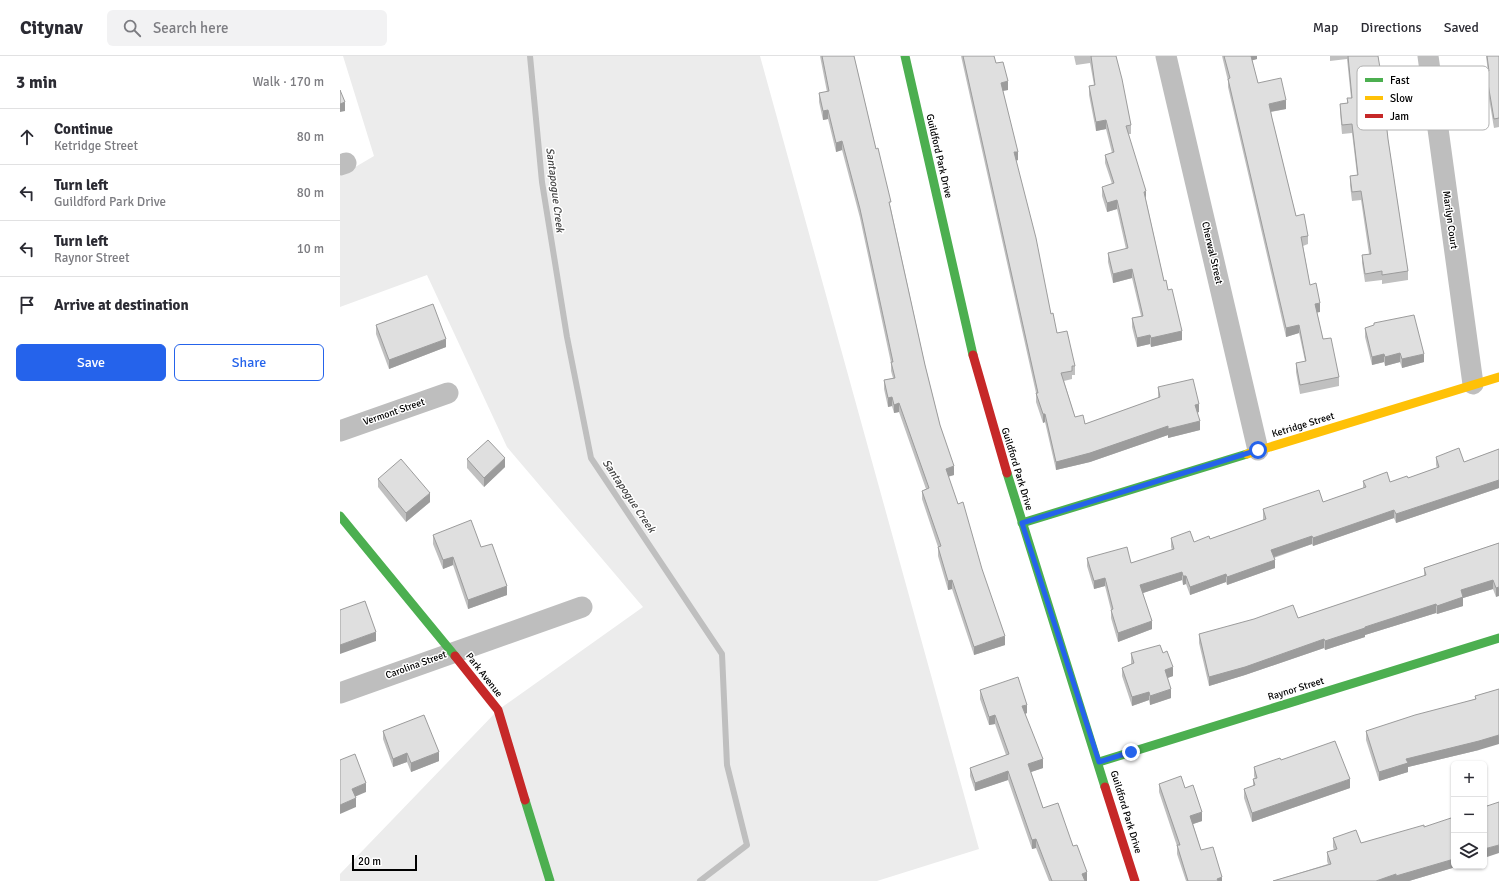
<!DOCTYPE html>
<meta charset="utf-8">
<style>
body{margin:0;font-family:Signika,sans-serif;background:#f2f2f3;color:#2b2b33}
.controls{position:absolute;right:12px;bottom:12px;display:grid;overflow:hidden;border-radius:6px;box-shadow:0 1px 3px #0004}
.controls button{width:36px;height:36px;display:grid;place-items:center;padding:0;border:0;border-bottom:1px solid #e1e1e2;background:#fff;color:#2b2b33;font:20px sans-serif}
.scale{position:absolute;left:12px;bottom:10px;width:65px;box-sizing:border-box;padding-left:4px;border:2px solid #000;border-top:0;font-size:11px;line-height:14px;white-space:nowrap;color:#000;-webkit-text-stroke:3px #fff;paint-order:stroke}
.stop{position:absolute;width:12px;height:12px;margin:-9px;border:3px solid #2563eb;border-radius:50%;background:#fff}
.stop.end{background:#2563eb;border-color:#fff;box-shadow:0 1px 4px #0008}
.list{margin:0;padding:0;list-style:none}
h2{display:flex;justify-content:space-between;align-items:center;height:52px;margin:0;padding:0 16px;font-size:17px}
h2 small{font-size:13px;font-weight:400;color:#7c7c81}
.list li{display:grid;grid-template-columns:26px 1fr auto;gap:12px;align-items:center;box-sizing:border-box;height:56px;padding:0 16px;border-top:1px solid #e1e1e2}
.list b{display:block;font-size:15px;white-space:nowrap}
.list p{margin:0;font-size:13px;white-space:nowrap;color:#7c7c81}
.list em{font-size:13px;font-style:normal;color:#7c7c81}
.actions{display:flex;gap:8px;padding:12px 16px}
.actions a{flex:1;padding:9px 0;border:1px solid #2563eb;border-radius:6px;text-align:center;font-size:14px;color:#2563eb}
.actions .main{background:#2563eb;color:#fff}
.icon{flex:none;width:22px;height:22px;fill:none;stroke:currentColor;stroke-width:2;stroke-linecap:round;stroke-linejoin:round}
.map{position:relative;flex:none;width:1159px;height:825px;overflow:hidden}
header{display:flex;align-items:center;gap:24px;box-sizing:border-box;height:56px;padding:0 20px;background:#fff;border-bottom:1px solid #e1e1e2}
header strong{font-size:19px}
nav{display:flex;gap:22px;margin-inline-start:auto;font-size:14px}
.search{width:280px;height:36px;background:#f2f2f3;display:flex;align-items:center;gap:10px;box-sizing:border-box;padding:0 14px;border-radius:6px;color:#7c7c81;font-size:15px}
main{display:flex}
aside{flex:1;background:#fff}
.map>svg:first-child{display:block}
.green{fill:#ececec}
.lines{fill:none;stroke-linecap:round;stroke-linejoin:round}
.stream{stroke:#bfbfbf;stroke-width:6}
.street{stroke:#bebebe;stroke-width:21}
.fast{stroke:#4caf50;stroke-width:9}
.slow{stroke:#ffc107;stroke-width:9}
.jam{stroke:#c62828;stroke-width:9}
.wall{fill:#c0c0c0}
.shaded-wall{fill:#9c9c9c}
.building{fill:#dfdfdf;stroke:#9c9c9c}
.route{stroke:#2563eb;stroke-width:5}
.labels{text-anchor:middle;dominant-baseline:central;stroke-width:3;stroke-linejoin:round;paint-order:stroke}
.street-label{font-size:10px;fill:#000;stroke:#fff}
.water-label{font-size:11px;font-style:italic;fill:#444;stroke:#fff}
.key{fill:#fff;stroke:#b2b2b2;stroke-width:1}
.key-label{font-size:11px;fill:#000}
</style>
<header>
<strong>Citynav</strong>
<div class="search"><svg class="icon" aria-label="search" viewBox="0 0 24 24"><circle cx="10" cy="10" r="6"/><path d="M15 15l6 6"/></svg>Search here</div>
<nav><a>Map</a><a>Directions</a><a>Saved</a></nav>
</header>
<main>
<aside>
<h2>3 min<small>Walk · 170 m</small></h2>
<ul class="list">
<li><svg class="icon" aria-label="ahead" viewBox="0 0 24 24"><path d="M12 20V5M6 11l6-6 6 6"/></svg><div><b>Continue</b><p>Ketridge Street</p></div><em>80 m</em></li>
<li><svg class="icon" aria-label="left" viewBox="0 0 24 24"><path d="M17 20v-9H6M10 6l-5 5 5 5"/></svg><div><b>Turn left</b><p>Guildford Park Drive</p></div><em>80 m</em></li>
<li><svg class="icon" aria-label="left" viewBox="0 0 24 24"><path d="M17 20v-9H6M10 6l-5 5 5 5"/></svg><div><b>Turn left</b><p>Raynor Street</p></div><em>10 m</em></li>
<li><svg class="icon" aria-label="arrive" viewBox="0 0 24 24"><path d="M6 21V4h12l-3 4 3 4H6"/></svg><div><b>Arrive at destination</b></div></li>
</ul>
<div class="actions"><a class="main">Save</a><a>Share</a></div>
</aside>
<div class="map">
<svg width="1159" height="825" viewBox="0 0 1159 825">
<rect width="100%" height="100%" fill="#fff"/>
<path class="green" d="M3 0H420L639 793 537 825H0V818L158 654 303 551 167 391 87 219 0 251V120L34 100Z"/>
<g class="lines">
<path class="stream" d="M190 0 202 126 227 281 251 402 382 598 387 709 407 789 360 825"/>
<g class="street">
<path d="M826 0 918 394"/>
<path d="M1088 0 1133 328"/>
<path d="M0 109 6 107"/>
<path d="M0 375 108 337"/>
<path d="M0 637 242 551"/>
</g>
<g class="fast">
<path d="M565 0 633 299"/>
<path d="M667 417 765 731"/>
<path d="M0 460 115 600"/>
<path d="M682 467 907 398"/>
<path d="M759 706 1159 582"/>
<path d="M185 744 210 825"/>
</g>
<path class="slow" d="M907 398 1159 321"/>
<g class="jam">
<path d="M633 299 667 417"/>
<path d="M115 600 158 654 185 744"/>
<path d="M765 731 795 825"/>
</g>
</g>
<g class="wall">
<path d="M480 0H514L536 93 551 153 585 309 600 369 614 419 608 421 665 589 634 599 612 533 608 534 598 500V491L582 443V435L586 433 559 356 554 357 552 350 548 351 544 333V324L553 322 551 315V307L520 162 502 94 496 96 488 63 483 64 479 46V37L487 36Z"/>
<path d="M621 0H654L656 7 668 34 663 35 678 104 676 105 711 258 717 277 735 310V319H732V323L724 325 735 361 745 368 818 342V331L859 356 857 357 860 374 828 382V379L750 406 716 414 705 366 703 367 696 346V337Z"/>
<path d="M734 0H776L791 69V78H788L806 144 824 225 828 234 842 284 811 291 810 288 797 291 792 271V262L801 260 792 222 773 227 768 206V197L786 193 777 153 767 156 762 140V131L772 128 765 107V99L772 97 766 73 756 75 749 39V30L754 29 750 7 736 9Z"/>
<path d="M882 0H917V3L912 4 918 27 946 53 931 56 932 62 956 160 968 180V188L963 190 970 229 980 256H977L983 283 999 321V330L960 338 956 316V307L965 305 959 277 946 281 888 31V25Z"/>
<path d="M990 0H1038L1048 83 1068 215V224L1042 228V224L1025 226 1022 207V199L1029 198 1021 144 1012 145 1010 129V120L1017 119 1012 77 1002 78 1000 56V48L1007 47V42H1011L1007 3 990 5Z"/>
<path d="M1146 0H1159V71L1154 72 1146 25V16H1148Z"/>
<path d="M1034 267 1084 306 1062 312 1060 306 1045 310 1044 306 1032 309 1025 281V272L1034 270Z"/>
<path d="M36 269 106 291 49 313 36 278Z"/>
<path d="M1159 393V432L1056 467 1054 462 973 490 972 488 934 502 935 512 887 529 886 526 850 539 846 528 843 529 842 524 803 537 812 573 778 586 771 562V554L765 530 754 533 747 510V502L791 507 832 494 831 491V482L854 486 870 483 923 464V453L983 446 1023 432V425L1050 426 1068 422 1097 412 1096 409V401L1124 406Z"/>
<path d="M127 403 165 411 144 431 127 412Z"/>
<path d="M38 423 90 446 66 466 38 431Z"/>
<path d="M93 479 141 491 167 539 128 553 113 509 103 513 93 488Z"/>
<path d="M1159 487 1156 541 1153 533 1123 542V550L1097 558 1096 557 1025 579V581L985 594 984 592 905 619 869 630 859 587V578L958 562 1084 520V512Z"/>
<path d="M791 597H823L833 620 827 622 831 642 810 649 809 644 792 650 782 620V612L791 608Z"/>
<path d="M1159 633 1139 694 1068 711V716L1039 725 1026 684V675L1135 643V640Z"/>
<path d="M640 634 687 657 685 658 703 712 691 716 703 752 733 790 747 825H709L696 792 692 793 668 724 635 735 630 720V712L666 699 655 668 649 669 640 643Z"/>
<path d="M43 675 99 705 71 716 67 706 53 711 43 683Z"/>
<path d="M941 704 1010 732 912 766 904 742V733L913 730V723H915L914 720V711Z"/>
<path d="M819 728 845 732 862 765 853 768 861 794 882 825H846L837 798V790L819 736Z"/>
<path d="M1084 771 1114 810H1119L1069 825H933L988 808 987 805V796L994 794 993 791V782L1021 787Z"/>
</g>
<g class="shaded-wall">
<path d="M910 0H917V3L910 5Z"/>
<path d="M668 25V34L661 35V27Z"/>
<path d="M946 44V53L929 56V48Z"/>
<path d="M5 46V55L0 56V48Z"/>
<path d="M488 54V63L483 64V55Z"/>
<path d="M766 64V73L756 75V66Z"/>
<path d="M502 85V94L496 96V87Z"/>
<path d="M674 96H678V104L674 105Z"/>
<path d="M806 135V144L804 136Z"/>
<path d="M777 144V153L767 156V147Z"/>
<path d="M792 213V222L773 227V218Z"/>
<path d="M980 247V256L975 257V248Z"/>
<path d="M959 269V277L946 281V272Z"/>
<path d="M842 275V284L811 291V282Z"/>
<path d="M810 279V288L797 291V282Z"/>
<path d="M106 283V291L49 313V304Z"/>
<path d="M1060 297V306L1045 310V301Z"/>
<path d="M1044 298V306L1032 309V301Z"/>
<path d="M1084 298V306L1062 312V303Z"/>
<path d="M552 341V350L548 351V342Z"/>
<path d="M559 347V356L554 357V349Z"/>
<path d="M859 348V356L855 357V349Z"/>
<path d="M703 358H705V366L703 367Z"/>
<path d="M860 365V374L828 382V373Z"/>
<path d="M828 370V379L750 406 716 414V406Z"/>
<path d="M165 402V411L144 431V422Z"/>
<path d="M614 410V419L606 421V413Z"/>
<path d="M1159 424V432L1056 467V458Z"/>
<path d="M90 437V446L66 466V457Z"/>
<path d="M1054 454V462L973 490V482Z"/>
<path d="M972 480V488L931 502V494Z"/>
<path d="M113 501V509L103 513V504Z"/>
<path d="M935 504V512L887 529V521Z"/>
<path d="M842 516V524L800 538V529Z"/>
<path d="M886 518V526L850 539V531Z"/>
<path d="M843 520H846V528L843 529Z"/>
<path d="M765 522V530L754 533V525Z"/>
<path d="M612 524V533L608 534V525Z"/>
<path d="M1153 524V533L1123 542V550L1097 558V550L1121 534Z"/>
<path d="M167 530V539L128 553V544Z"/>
<path d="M1159 531V540L1156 541V532Z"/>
<path d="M1096 548V557L1025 579V581L985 594V585L1025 571Z"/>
<path d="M812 565V573L778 586V577Z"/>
<path d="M36 576V585L0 598V589Z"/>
<path d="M665 580V589L634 599V591Z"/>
<path d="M984 583V592L905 619 869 630V621Z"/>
<path d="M833 611V620L825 623V614Z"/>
<path d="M831 633V642L810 649V640Z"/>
<path d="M809 636V644L792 650V641Z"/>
<path d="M687 649V657L682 659V650Z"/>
<path d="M655 659V668L649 669V661Z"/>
<path d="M1159 679V688L1139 694 1068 711V716L1039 725V716L1066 703Z"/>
<path d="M99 696V705L71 716V707Z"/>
<path d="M67 697V706L53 711V703Z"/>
<path d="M703 703V712L688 717V708Z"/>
<path d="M668 715V724L635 735V727Z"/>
<path d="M1010 723V732L912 766V757Z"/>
<path d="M26 727V736L12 742V733Z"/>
<path d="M16 742V751L0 758V749Z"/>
<path d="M862 756V765L850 769V760Z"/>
<path d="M696 783V792L692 793V784Z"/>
<path d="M1159 789V797L1144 802V793Z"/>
<path d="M1114 803V810H1119L1069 825H1056V820Z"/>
<path d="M747 816V825H742V818Z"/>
<path d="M1056 818V825H1036Z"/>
<path d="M882 821V825H877V823Z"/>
</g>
<g class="building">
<path d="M482 0H514L536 93 538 92 551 146H549L585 309 600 369 614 410 606 413 618 448 623 446 642 513 665 580 634 591 612 524 608 525 598 491 601 490 582 435 589 432 559 347 554 349 552 341 548 342 544 324 555 322 551 306H553L520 153 502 85 496 87 488 54 483 55 479 37 489 35Z"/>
<path d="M623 0H654L656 7 663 6 668 25 661 27 678 96H674L696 182 711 258 713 257 717 277 727 275 735 310H732V315L721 317 735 361 743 359 745 368 820 341 818 331 853 323 859 348 855 349 860 365 828 373V370L750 397 716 406 705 358H703L696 337H698Z"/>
<path d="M751 0H776L782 23 791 69 786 70 806 135 804 136 824 225 826 224 828 234 832 233 842 275 811 282 810 279 797 282 792 262 803 260 792 213 773 218 768 197 788 192 777 144 767 147 762 131 774 127 765 99 774 96 766 64 756 66 749 30 755 29Z"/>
<path d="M884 0H911L918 27 941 22 946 44 929 48 932 62 956 160 964 158 968 180 961 181 970 229 976 227 980 247 975 248 983 283 991 282 999 321 960 329 956 307 966 305 959 269 946 272 888 23 890 22Z"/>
<path d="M1008 0H1038L1040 12 1048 83 1068 215 1042 219V215L1025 218 1022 199 1031 198 1021 135 1012 136 1010 120 1018 119 1012 68 1002 69 1000 48 1008 47 1007 42H1012Z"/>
<path d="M1147 0H1159V62L1154 63 1146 16 1149 15Z"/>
<path d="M0 34 5 46 0 48Z"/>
<path d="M93 248 106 283 49 304 36 269Z"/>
<path d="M1074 259 1084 298 1062 303 1060 297 1045 301 1044 298 1032 301 1025 272 1034 269V267Z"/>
<path d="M148 384 165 402 144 422 127 403Z"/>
<path d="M1119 392 1124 406 1159 393V424L1056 458 1054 454 973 482 972 480 931 494 935 504 887 521 886 518 850 531 846 520H843L842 516 800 529 812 565 778 577 771 554 773 553 765 522 754 525 747 502 787 491 791 507 834 493 831 482 850 475 854 486 869 480 870 483 926 463 923 453 979 434 983 446 1026 431 1023 425 1047 416 1050 426 1067 420 1068 422 1099 411 1096 401Z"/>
<path d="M61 403 90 437 66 457 38 423Z"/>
<path d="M131 464 141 491 152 488 167 530 128 544 113 501 103 504 93 479Z"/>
<path d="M1159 487V531L1156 532 1153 524 1121 534 1123 541 1097 550 1096 548 1025 571V572L985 585 984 583 905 611 869 621 859 578 914 563 953 549 958 562 1086 519 1084 512Z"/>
<path d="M25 545 36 576 0 589V554Z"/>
<path d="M820 589 823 597 827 595 833 611 825 614 831 633 810 640 809 636 792 641 782 612 794 607 791 597Z"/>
<path d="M678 621 687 649 682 650 703 703 688 708 703 752 718 747 733 790 737 789 747 816 742 818 745 825H712L696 783 692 784 668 715 635 727 630 712 669 698 655 659 649 661 640 634Z"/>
<path d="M1159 633V679L1139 685 1066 703 1068 707 1039 716 1026 675 1075 659 1136 643 1135 640Z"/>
<path d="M84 659 99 696 71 707 67 697 53 703 43 675Z"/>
<path d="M995 685 1010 723 912 757 904 733 915 729 913 723 917 722 914 711 940 702 941 704Z"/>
<path d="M15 698 26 727 12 733 16 742 0 749V704Z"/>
<path d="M841 720 845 732 853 729 862 756 850 760 861 794 873 791 882 821 877 823 878 825H848L837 789H840L819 728Z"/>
<path d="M1159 746V789L1144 793V751Z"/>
<path d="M1114 761V803L1056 820V818L1036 825H933L991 808 987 796 997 793 993 782 1016 774 1021 787 1084 769V771Z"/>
</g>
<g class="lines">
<path class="route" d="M791 696 759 706 682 467 918 394"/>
</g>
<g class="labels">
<g class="street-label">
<text transform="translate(599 100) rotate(77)">Guildford Park Drive</text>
<text transform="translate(1110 164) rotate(82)">Marilyn Court</text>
<text transform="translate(872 197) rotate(77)">Cherwal Street</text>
<text transform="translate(54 356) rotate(-19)">Vermont Street</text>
<text transform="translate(963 369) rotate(-17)">Ketridge Street</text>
<text transform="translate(677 413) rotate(73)">Guildford Park Drive</text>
<text transform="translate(76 609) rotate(-20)">Carolina Street</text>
<text transform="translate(144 619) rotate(52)">Park Avenue</text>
<text transform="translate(956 633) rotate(-17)">Raynor Street</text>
<text transform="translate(786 756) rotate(73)">Guildford Park Drive</text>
</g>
<g class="water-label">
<text transform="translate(215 134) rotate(83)">Santapogue Creek</text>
<text transform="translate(289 440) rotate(56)">Santapogue Creek</text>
</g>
</g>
<rect x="1017" y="10" width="132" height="64" rx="6" class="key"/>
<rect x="1025" y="22" width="18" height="4" fill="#4caf50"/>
<rect x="1025" y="40" width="18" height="4" fill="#ffc107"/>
<rect x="1025" y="58" width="18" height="4" fill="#c62828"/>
<g class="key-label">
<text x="1050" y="28">Fast</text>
<text x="1050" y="46">Slow</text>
<text x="1050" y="64">Jam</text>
</g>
</svg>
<div class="controls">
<button>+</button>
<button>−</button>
<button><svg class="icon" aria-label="layers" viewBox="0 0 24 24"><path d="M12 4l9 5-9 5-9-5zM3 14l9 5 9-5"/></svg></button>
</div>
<div class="scale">20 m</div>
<div class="stop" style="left:918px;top:394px"></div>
<div class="stop end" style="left:791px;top:696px"></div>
</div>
</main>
